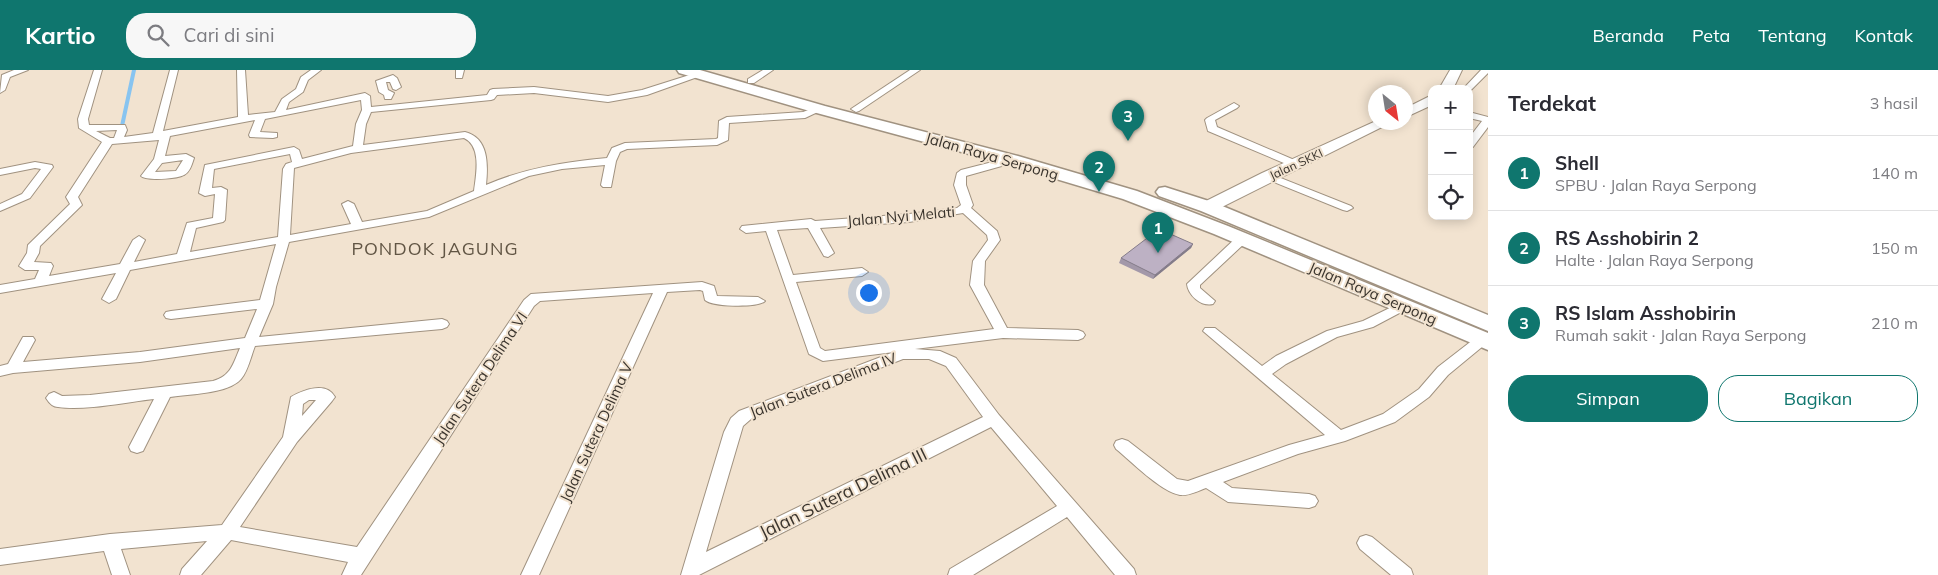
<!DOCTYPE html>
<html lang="id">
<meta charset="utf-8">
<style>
body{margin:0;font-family:Mulish,sans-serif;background:#f7f7f7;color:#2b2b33}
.controls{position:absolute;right:15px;top:15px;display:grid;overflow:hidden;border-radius:10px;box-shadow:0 2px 12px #0003}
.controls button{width:45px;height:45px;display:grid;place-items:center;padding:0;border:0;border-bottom:1px solid #e1e1e2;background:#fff;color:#2b2b33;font:25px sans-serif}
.compass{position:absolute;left:1368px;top:15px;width:45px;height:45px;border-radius:50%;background:#fff;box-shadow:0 2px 12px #0003;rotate:150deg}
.you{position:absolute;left:868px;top:222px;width:18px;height:18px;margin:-12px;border:4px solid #fff;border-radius:50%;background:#1a73e8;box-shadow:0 0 0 8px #1a73e833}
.badge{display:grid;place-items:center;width:32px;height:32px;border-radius:50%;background:#0f766e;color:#fff;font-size:16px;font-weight:700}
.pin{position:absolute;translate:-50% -41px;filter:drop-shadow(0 1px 2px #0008)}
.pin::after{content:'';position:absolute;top:26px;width:18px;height:15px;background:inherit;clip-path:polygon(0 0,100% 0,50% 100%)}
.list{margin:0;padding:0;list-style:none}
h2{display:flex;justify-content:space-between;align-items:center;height:65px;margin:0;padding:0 20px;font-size:21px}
h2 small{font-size:16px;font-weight:400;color:#7c7c81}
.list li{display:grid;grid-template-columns:32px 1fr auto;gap:15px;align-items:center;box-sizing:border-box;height:75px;padding:0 20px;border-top:1px solid #e1e1e2}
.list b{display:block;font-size:19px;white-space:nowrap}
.list p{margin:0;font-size:16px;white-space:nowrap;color:#7c7c81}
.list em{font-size:16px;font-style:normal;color:#7c7c81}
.actions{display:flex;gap:10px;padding:15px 20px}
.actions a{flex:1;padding:11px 0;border:1px solid #0f766e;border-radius:20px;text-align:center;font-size:18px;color:#0f766e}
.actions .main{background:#0f766e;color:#fff}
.icon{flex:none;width:28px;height:28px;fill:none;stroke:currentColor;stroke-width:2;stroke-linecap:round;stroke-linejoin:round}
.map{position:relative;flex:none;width:1488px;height:505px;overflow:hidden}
header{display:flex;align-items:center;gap:30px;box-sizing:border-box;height:70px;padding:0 25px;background:#0f766e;color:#fff}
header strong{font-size:24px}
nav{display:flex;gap:28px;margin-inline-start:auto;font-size:18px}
.search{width:350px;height:45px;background:#f7f7f7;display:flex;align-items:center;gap:12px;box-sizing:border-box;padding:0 18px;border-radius:20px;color:#7c7c81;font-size:19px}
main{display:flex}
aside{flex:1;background:#fff}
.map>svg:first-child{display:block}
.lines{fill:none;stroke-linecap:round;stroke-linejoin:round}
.stream{stroke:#88c4f0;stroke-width:4}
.minor-casing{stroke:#a09280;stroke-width:2}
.secondary-casing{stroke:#a09280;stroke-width:2}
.primary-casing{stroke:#a09280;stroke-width:3}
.minor{fill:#fff;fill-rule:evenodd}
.secondary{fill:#fff;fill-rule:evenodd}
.primary{fill:#fff;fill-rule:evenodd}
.wall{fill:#a398a9}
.shaded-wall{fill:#847c89}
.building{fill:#bdb1c4;stroke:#847c89}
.labels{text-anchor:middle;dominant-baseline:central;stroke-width:4;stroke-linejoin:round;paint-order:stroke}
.far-street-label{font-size:12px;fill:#3a342d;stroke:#f2e3d0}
.street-label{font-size:15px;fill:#3a342d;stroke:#f2e3d0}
.quarter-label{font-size:18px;letter-spacing:1px;fill:#615544;stroke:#f2e3d0}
.near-street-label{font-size:18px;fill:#3a342d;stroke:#f2e3d0}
</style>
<header>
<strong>Kartio</strong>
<div class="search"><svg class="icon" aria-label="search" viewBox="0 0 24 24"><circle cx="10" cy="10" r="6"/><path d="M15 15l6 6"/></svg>Cari di sini</div>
<nav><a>Beranda</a><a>Peta</a><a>Tentang</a><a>Kontak</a></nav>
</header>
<main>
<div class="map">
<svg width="1488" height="505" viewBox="0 0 1488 505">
<rect width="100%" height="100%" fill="#f2e3d0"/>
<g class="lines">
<path class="stream" d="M122 56 134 0"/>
<g class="minor-casing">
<g id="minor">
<path d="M14 0H28L10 7 5 20 0 23 2 5Z"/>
<path d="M94 0H102L88 49 89 55H125L127 60 124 67 153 63 170 0H178L163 61 238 47 237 0H245L248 45 275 42 282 29 296 19 301 7 311 0H321L308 10 303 22 289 32 286 40 365 23 370 26 371 37 487 25 490 20 493 19 534 17 608 26 642 20 699 2 703 5 647 25 608 32 534 23 497 25 494 29 491 30 371 42 366 54 363 75 465 62C489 68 488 95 486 115 525 98 565 92 607 88L612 78 625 73 716 69 718 68 719 51 727 47 803 42 819 36 824 39 805 48 729 53 728 70 717 75 627 79 620 82 616 91 611 117H603L601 115 605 95 562 99 529 106 429 147 289 172 276 217 273 234 259 267 442 249 447 251 449 254 447 257 442 259 255 276C251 286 248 301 241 309 228 324 189 324 170 327L143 381 137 383 131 381 129 377 154 329C127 332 85 341 58 337 53 337 49 333 46 328L49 324 54 322 62 326 90 325 213 311C231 306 233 294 240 278L140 292 13 303 0 306V296L8 294 23 267H33L35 270 23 292 140 282 245 268 257 239 171 249 166 248 164 245 166 242 171 241 260 230 276 174 130 200 116 229 109 233 102 229 116 203 0 223V215L35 209 39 200H25L19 196 27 183 28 175 70 134 66 127 102 72 79 58 78 49ZM361 30 362 40 356 54 353 76 302 89 299 80 294 77 205 95 199 123 205 126 215 124 213 148 187 153 177 184 134 192 145 170 139 166 133 170 120 194 49 206 53 196 51 193 34 192 39 183 40 176 82 135 78 127 112 74 159 70 154 89 141 106C145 111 178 109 184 105 190 102 192 94 194 88L186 84 165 86 170 66 255 50 249 65 250 67 273 68 277 67V63L260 62 265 49ZM117 60 114 68H110L96 61ZM464 68C482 76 476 105 474 121L427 141 362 152 354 134 348 131 342 134 351 154 290 165 294 98 351 83ZM290 84 292 92 286 94 283 99 278 167 190 182 196 158 223 152 225 150 227 120 221 117 212 118 214 99ZM183 90 176 101 155 102 162 93Z"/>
<path d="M456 0H464L462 8H456Z"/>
<path d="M763 0H773L754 13H748V9Z"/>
<path d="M910 0H920L859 41 856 42 851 39Z"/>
<path d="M1481 0H1488V3L1470 21 1469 19H1463Z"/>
<path d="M393 5 397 8 401 17 396 20 393 19 390 12H386L388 20 394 23 391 29H385L384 25 379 22 376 11Z"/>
<path d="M1234 33 1239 36 1237 38 1215 50 1217 57 1299 92 1300 94 1299 96H1291L1208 61 1205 50 1207 48Z"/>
<path d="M1469 42 1488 47V57L1473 77 1469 78V68L1482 51 1469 48Z"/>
<path d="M1012 87 1016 88 1017 90 1016 92 966 106V115L973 135 971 138 997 161 1000 170 985 191 984 215 1007 258 1078 260 1083 262 1085 265 1083 268 1078 270 1003 268 915 279 940 281 956 288 999 345 1134 499 1136 505H1115L1067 447 973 505H948L950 499 1057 436 991 357 699 505H681L724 362 731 348 739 341 894 282 823 291 809 284 766 161 746 163 740 159 742 156 811 149 815 151 909 144 957 138 961 135 954 115 957 103 961 100ZM963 143 987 165 988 170 973 191 970 215 994 259 825 281 820 278 796 212 862 206 868 202 862 198 793 205 777 160 808 158 824 186 828 187 834 183 820 158 909 152ZM903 289H929L946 296 983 347 706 482 743 356 751 349Z"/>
<path d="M35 92 52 95 53 97 30 128 0 141V134L22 124 41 99 35 98 0 105V99Z"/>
<path d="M1268 103 1351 136 1353 138 1347 141 1343 140 1264 108 1263 106 1264 104Z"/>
<path d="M1242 165 1248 169 1246 172 1200 215V218L1215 231 1213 234C1201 237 1188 225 1187 214L1238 166Z"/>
<path d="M702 212 714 216 717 226 758 227 765 231C759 238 712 237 705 230L703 221 700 220 667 222 539 505H521L653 223 540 231 534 236 361 505H342L348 492 231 470 201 505H180L182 499 207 471 121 479 130 505H112L104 481 0 495V479L110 464 222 455 283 367 291 327C303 320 326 311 335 327L332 331 297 372 240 457 357 477 524 230 531 224ZM309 330H316L302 346 303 334Z"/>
<path d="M1402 232 1407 233 1409 236 1407 239 1373 257 1337 267 1286 294 1272 304 1341 360 1383 344 1419 319 1438 297 1478 266H1488V272L1448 305 1429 327 1395 352 1345 371 1298 384 1223 412 1232 418 1309 424 1315 426 1318 431 1315 436 1309 438 1228 432 1206 418C1198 421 1189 426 1180 425 1160 421 1132 392 1116 379L1114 375 1116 371 1122 369 1128 371 1177 409 1188 411 1289 375 1325 365 1203 261 1205 258H1215L1262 296 1276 286 1327 261 1363 251Z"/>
<path d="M1366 465 1372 467 1411 499 1413 505H1391L1360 479 1357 473 1360 467Z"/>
</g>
</g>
<g class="secondary-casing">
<g id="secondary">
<path d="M1450 0H1462L1453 19H1439Z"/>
<path d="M1432 25V35L1406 47V38Z"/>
<path d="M1376 51 1392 52 1214 141H1202L1200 137 1202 133 1262 103Z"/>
</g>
</g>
<g class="primary-casing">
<g id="primary">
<path d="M677 0H700L825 36 1018 86 1137 121 1228 156 1488 263V280L1214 164 1123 129 1006 94 813 42 679 3Z"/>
<path d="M1165 117 1215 133 1488 245V261L1201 141 1159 126 1156 122 1159 118Z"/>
</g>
</g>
<use href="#minor" class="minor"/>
<use href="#secondary" class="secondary"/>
<use href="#primary" class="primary"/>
</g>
<path class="wall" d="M1193 174 1191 178 1153 209 1119 193 1121 188Z"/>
<path class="shaded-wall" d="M1193 174 1191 178 1153 209 1155 205Z"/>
<path class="building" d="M1159 159 1193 174 1155 205 1121 188Z"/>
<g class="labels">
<g class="far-street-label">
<text transform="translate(1296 94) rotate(-25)">Jalan SKKI</text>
</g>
<g class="street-label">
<text transform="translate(992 86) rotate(16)">Jalan Raya Serpong</text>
<text transform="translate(901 146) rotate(-5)">Jalan Nyi Melati</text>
<text transform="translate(1373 223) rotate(23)">Jalan Raya Serpong</text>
<text transform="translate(480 308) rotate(-56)">Jalan Sutera Delima VI</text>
<text transform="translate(823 315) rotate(-21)">Jalan Sutera Delima IV</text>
<text transform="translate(596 362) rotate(-65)">Jalan Sutera Delima V</text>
</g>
<g class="quarter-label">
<text x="435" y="178">PONDOK JAGUNG</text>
</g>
<g class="near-street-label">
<text transform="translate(843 423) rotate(-26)">Jalan Sutera Delima III</text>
</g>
</g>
</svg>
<div class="controls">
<button>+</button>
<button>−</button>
<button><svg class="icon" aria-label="locate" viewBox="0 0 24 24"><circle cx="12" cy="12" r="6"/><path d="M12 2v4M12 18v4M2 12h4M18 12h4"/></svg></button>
</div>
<svg class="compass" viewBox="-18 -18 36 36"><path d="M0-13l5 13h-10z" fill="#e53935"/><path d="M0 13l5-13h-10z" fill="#7c7c81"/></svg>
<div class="you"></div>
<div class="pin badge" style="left:1158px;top:183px">1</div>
<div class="pin badge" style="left:1099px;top:122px">2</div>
<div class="pin badge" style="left:1128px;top:71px">3</div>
</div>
<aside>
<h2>Terdekat<small>3 hasil</small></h2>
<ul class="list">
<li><span class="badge">1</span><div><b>Shell</b><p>SPBU · Jalan Raya Serpong</p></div><em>140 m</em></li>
<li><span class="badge">2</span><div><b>RS Asshobirin 2</b><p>Halte · Jalan Raya Serpong</p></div><em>150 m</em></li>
<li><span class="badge">3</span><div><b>RS Islam Asshobirin</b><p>Rumah sakit · Jalan Raya Serpong</p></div><em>210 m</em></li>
</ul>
<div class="actions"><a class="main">Simpan</a><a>Bagikan</a></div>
</aside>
</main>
